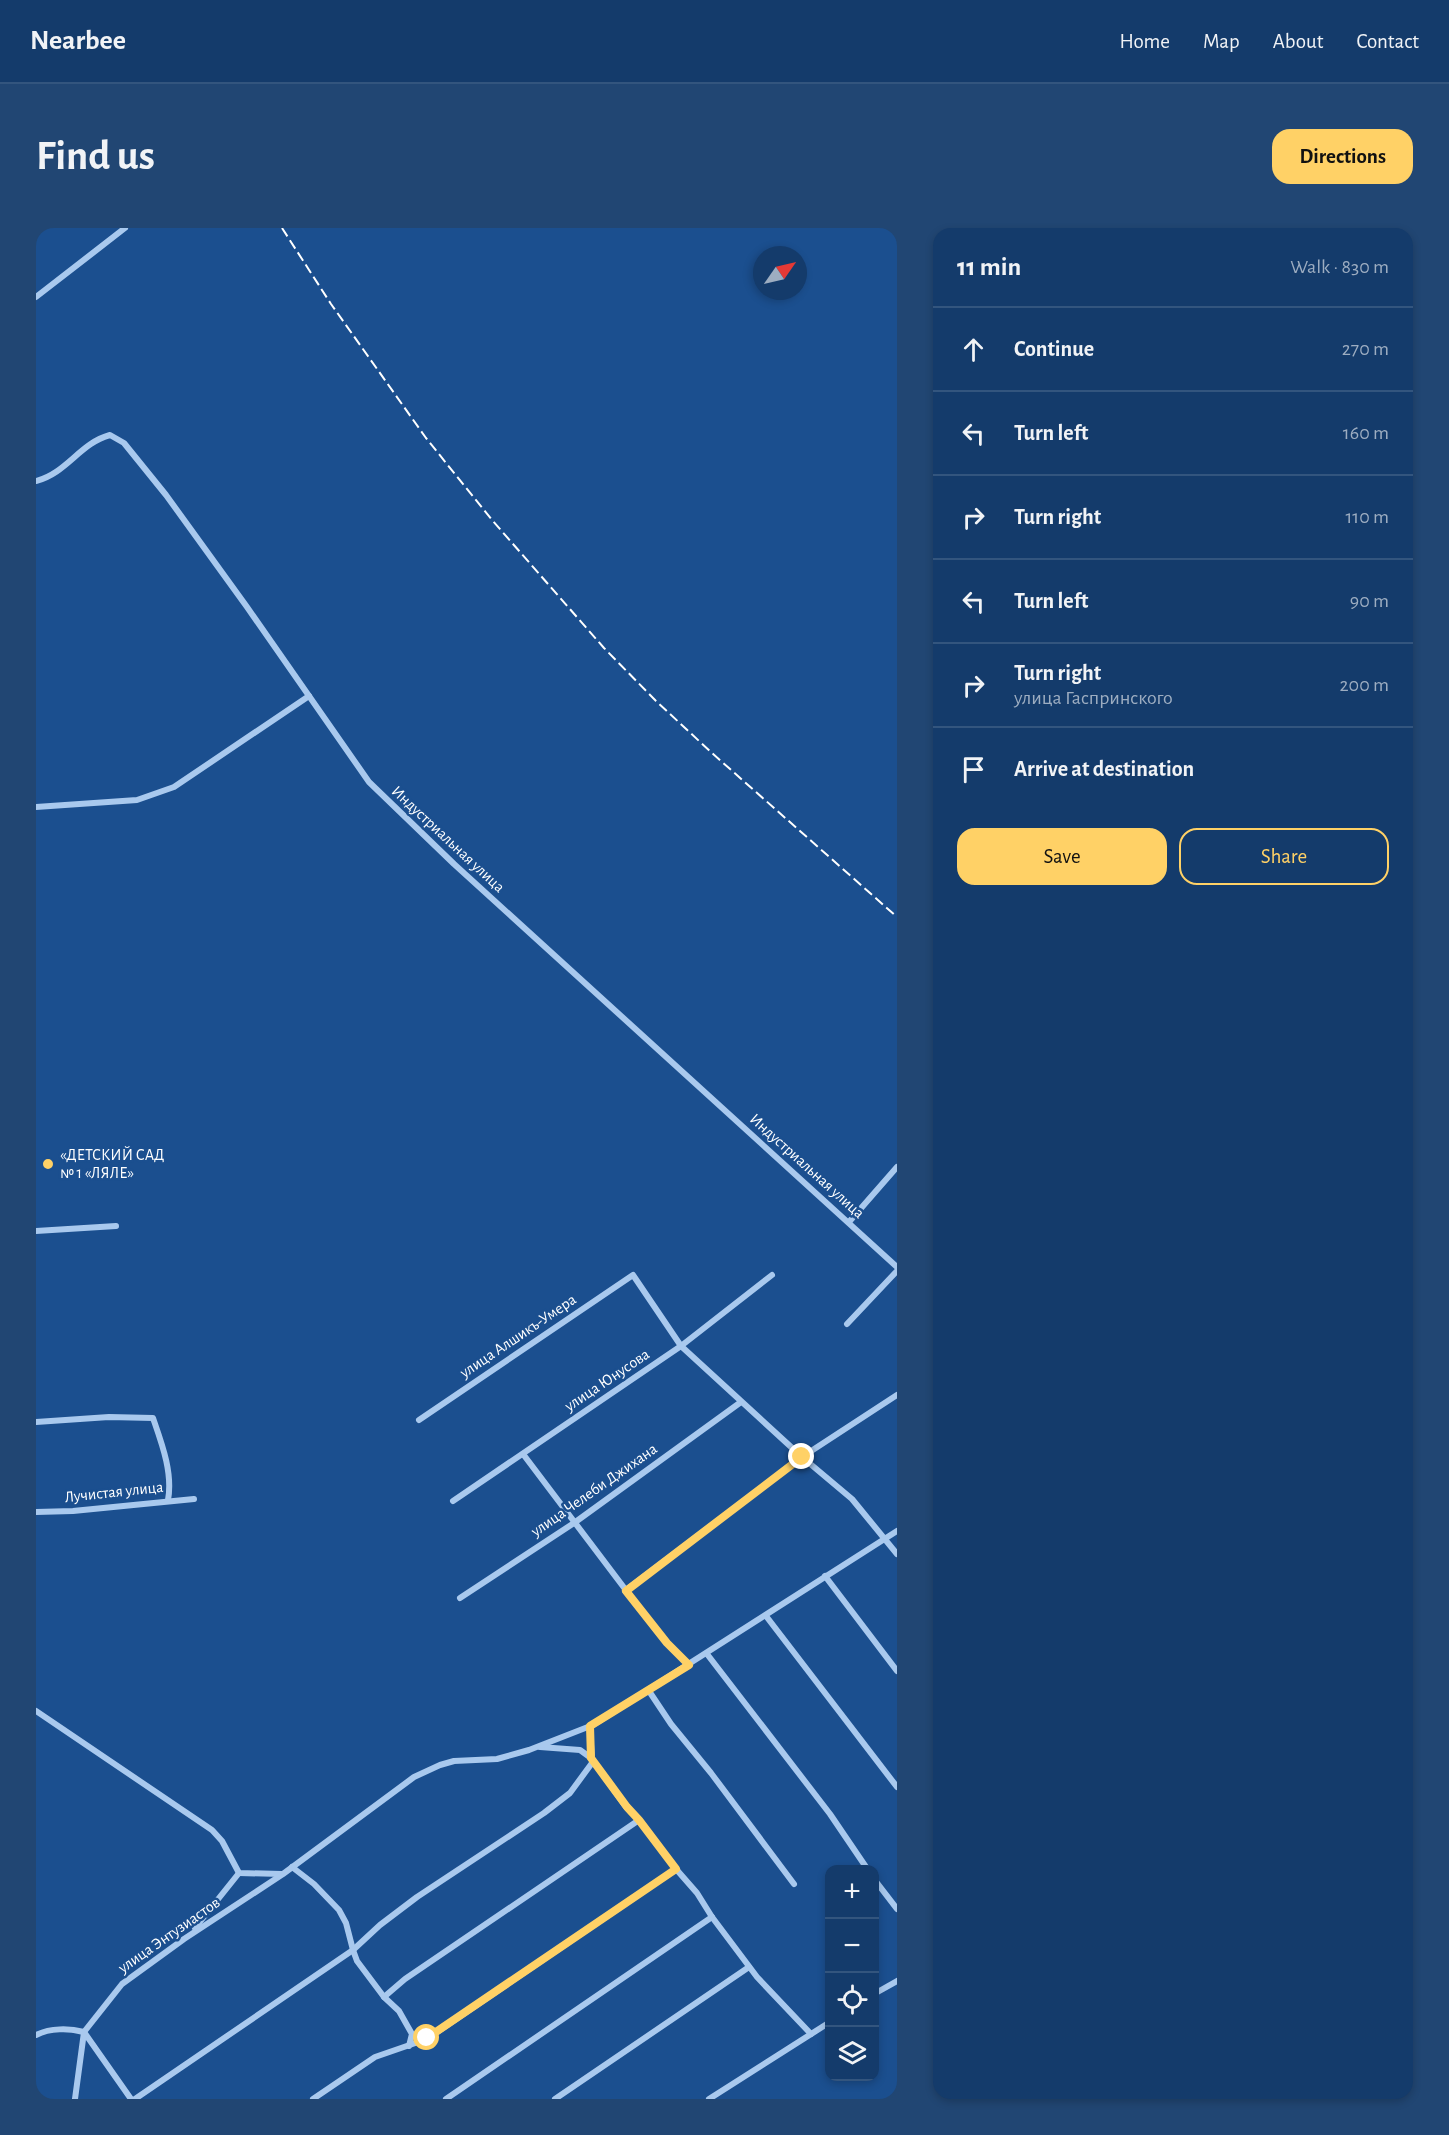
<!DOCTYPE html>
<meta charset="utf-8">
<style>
body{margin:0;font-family:"Alegreya Sans",sans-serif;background:#214673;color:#f1f3f6}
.controls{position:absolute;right:18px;bottom:18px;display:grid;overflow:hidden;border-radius:12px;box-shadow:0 3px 9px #0003}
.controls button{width:54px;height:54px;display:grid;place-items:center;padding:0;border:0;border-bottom:2px solid #33557e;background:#143b6b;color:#f1f3f6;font:30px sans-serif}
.compass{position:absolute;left:717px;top:18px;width:54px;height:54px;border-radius:50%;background:#143b6b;box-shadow:0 3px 9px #0003;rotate:56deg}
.stop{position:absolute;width:18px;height:18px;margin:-14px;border:4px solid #ffd166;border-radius:50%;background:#fff}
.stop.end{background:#ffd166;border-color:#fff;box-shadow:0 2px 6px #0008}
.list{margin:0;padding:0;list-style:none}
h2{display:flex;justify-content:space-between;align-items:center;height:78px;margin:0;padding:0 24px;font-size:26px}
h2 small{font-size:20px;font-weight:400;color:#9dadc1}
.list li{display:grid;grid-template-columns:39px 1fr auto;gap:18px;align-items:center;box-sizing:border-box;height:84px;padding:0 24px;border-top:2px solid #33557e}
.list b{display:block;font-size:22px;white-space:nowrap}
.list p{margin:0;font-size:20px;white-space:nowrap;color:#9dadc1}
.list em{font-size:20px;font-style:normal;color:#9dadc1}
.actions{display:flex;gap:12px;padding:18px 24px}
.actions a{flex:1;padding:14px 0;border:2px solid #ffd166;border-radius:18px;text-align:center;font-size:21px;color:#ffd166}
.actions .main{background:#ffd166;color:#111}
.icon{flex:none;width:33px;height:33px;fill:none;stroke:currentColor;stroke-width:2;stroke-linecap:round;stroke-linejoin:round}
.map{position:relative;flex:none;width:861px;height:1871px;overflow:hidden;border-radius:18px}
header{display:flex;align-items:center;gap:36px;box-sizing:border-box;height:84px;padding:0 30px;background:#143b6b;border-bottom:2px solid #33557e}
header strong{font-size:28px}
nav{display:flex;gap:33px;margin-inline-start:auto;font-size:21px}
.intro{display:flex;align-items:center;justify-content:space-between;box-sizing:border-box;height:144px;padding:0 36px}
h1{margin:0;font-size:42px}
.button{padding:15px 27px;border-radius:18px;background:#ffd166;color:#111;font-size:21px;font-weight:700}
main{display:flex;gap:36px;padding:0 36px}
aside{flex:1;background:#143b6b;border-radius:18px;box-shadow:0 3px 9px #0003}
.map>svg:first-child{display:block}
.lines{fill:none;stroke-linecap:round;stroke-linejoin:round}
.street{stroke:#a9c9ee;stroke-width:6}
.rail{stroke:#fff;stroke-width:2;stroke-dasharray:10 4.5;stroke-linecap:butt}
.route{stroke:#ffd166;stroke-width:8}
.poi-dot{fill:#ffd166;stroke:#1b4f8f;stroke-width:2}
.labels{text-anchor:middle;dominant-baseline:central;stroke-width:5;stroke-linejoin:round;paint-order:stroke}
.street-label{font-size:16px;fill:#fff;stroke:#1b4f8f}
.poi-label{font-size:16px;fill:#fff;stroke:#1b4f8f;text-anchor:start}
</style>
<header>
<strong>Nearbee</strong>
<nav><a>Home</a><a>Map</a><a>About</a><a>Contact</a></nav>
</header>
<div class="intro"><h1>Find us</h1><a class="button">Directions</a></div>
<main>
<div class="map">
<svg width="861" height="1871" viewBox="0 0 861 1871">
<rect width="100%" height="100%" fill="#1b4f8f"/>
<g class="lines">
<g class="street">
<path d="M0 69 89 0"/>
<path d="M0 253C31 245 44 215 74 207L88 215 130 267 211 379 333 554 418 636 861 1039"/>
<path d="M0 579 101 572 138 559 273 468"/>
<path d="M813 994 861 939"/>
<path d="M0 1003 80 998"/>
<path d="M811 1096 861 1043"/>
<path d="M383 1192 597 1047 645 1118 766 1229 816 1271 861 1326"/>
<path d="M0 1194 73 1189 117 1190C126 1216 137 1245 132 1272"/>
<path d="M487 1226 617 1398 631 1415 653 1437"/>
<path d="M417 1273 645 1118 736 1047"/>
<path d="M0 1284 37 1283 158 1271"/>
<path d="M789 1348 861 1443"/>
<path d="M589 1363 766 1229 861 1167"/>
<path d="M424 1370 538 1295 705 1174"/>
<path d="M730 1388 861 1559"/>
<path d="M671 1426 794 1586 832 1642"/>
<path d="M613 1463 635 1496 675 1545 758 1656"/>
<path d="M0 1483 176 1602 186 1613 203 1645 246 1646"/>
<path d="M504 1519 544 1522 555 1530 590 1579 603 1592 640 1641 661 1665 676 1689 721 1749 775 1806"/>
<path d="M256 1639 278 1656 303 1682 310 1695 317 1722 321 1733 348 1769 363 1783 376 1806 373 1818"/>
<path d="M838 1651 861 1681"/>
<path d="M159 1700 203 1645"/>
<path d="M838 1766 861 1753"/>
<path d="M348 1769 369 1751 603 1592"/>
<path d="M48 1804 95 1871"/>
<path d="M0 1807C14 1800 33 1800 48 1804"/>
<path d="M39 1871 48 1804 86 1756 148 1711 247 1646 378 1549 404 1537 418 1533 461 1531 493 1522 557 1497 861 1303"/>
<path d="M99 1871 317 1722 344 1697 381 1669 508 1585 534 1565 556 1535 554 1498"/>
<path d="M277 1871 339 1829 391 1811 640 1641"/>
<path d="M410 1871 676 1689"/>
<path d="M519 1871 713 1739"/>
<path d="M673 1871 794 1794"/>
</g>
<path class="rail" d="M246 0 295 76 390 210 456 292 568 420 620 473 676 525 861 689"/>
</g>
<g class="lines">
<path class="route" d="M391 1810 640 1641 603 1592 591 1579 555 1530 554 1498 653 1437 631 1415 590 1363 766 1229"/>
</g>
<circle class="poi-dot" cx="12" cy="936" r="6"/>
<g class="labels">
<g class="street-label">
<text transform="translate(412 611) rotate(43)">Индустриальная улица</text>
<text transform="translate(771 938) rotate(42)">Индустриальная улица</text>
<text transform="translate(482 1108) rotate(-34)">улица Алшикъ-Умера</text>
<text transform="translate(571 1152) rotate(-34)">улица Юнусова</text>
<text transform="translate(558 1262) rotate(-35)">улица Челеби Джихана</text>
<text transform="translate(78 1264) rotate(-6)">Лучистая улица</text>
<text transform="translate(133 1707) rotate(-35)">улица Энтузиастов</text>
</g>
<g class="poi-label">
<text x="24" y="927">«ДЕТСКИЙ САД<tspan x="24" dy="18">№ 1 «ЛЯЛЕ»</tspan></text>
</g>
</g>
</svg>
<div class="controls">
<button>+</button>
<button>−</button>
<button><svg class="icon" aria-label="locate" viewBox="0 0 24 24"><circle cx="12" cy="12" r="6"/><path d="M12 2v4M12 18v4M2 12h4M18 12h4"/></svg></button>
<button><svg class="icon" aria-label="layers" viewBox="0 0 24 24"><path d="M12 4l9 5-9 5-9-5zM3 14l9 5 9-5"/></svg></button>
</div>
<svg class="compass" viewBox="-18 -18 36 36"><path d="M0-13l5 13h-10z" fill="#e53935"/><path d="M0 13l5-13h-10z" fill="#9dadc1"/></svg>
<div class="stop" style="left:391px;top:1810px"></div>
<div class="stop end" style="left:766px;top:1229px"></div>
</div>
<aside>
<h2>11 min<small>Walk · 830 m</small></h2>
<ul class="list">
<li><svg class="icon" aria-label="ahead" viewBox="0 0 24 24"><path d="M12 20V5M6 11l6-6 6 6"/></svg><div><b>Continue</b></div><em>270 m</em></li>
<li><svg class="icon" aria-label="left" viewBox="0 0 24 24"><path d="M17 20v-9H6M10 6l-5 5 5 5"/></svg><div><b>Turn left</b></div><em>160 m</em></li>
<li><svg class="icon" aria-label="right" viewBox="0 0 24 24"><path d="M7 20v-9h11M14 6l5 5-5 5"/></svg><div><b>Turn right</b></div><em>110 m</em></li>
<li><svg class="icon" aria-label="left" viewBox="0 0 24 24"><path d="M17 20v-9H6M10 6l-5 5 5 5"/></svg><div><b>Turn left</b></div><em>90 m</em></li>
<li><svg class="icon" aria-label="right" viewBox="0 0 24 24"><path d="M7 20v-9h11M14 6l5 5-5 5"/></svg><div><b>Turn right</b><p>улица Гаспринского</p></div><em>200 m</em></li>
<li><svg class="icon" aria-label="arrive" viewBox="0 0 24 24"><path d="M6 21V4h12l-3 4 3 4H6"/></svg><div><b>Arrive at destination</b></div></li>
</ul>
<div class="actions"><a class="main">Save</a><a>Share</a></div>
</aside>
</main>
